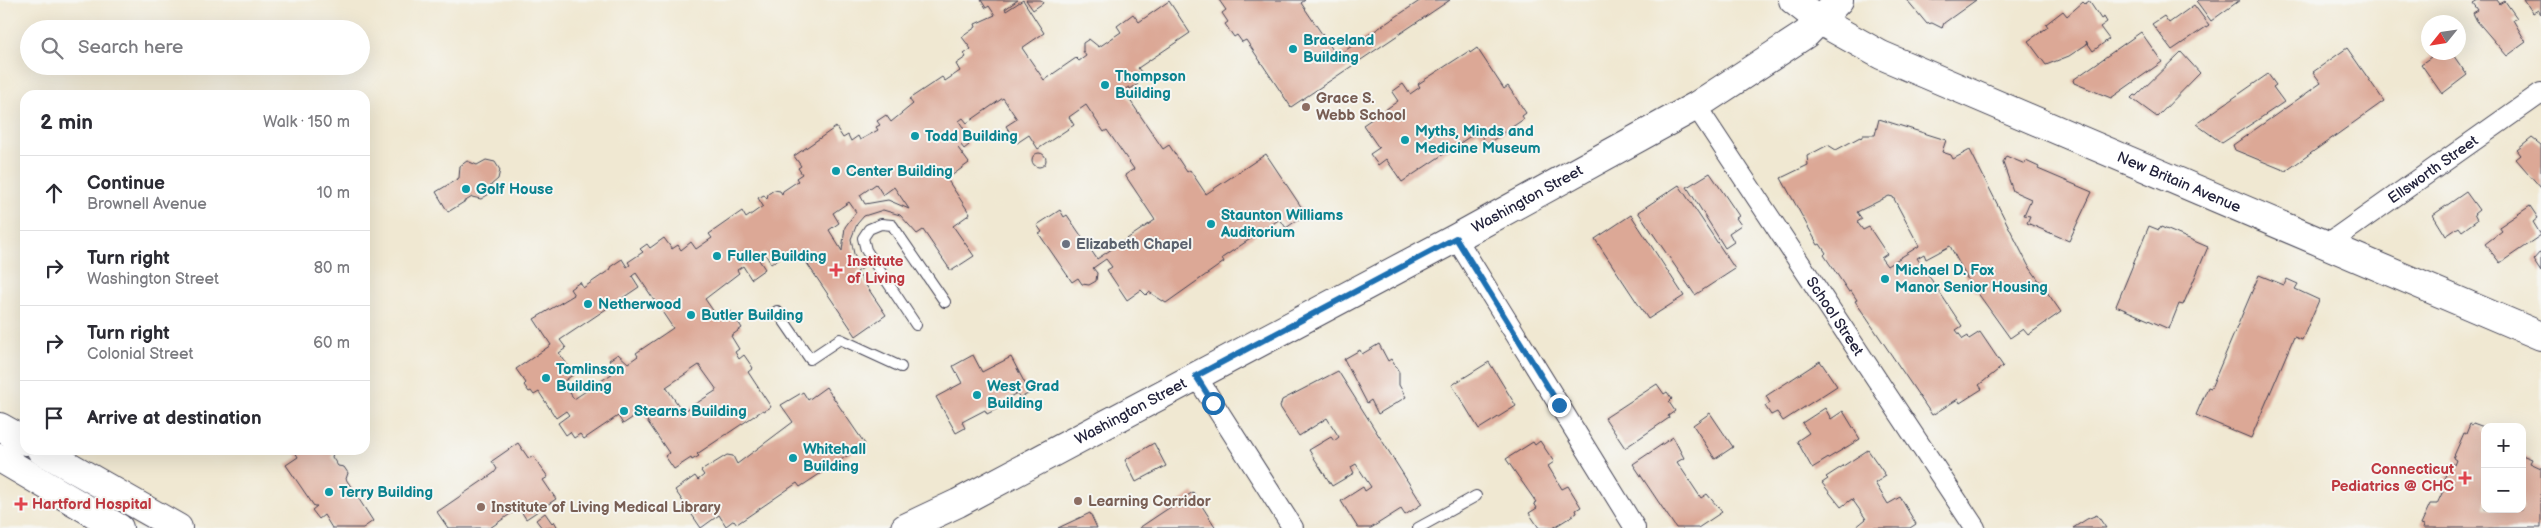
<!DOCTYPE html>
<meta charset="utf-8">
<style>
body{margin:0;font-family:"Balsamiq Sans",sans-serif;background:#f2f2f3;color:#2b2b33}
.controls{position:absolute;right:15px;bottom:15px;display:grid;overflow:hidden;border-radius:10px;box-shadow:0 5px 20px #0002}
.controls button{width:45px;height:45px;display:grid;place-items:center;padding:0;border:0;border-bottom:1px solid #e1e1e2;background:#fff;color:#2b2b33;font:25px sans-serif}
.compass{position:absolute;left:2421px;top:15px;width:45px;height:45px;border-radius:50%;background:#fff;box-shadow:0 5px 20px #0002;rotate:240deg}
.stop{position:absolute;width:15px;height:15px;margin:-11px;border:4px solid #1f6fb2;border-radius:50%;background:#fff}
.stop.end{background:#1f6fb2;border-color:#fff;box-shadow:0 1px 5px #0008}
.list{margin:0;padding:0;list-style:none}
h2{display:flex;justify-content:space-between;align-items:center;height:65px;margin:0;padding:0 20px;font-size:21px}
h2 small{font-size:16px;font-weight:400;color:#7c7c81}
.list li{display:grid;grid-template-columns:32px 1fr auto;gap:15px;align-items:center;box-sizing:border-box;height:75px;padding:0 20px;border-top:1px solid #e1e1e2}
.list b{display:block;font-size:19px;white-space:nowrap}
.list p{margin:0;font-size:16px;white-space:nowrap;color:#7c7c81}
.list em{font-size:16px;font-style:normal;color:#7c7c81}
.icon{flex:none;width:28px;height:28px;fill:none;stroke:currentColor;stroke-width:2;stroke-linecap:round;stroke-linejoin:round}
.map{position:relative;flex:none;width:2541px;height:528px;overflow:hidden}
.search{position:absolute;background:#fff;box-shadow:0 5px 20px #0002;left:20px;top:20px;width:350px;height:55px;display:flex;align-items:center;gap:12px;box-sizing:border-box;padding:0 18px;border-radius:28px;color:#7c7c81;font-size:19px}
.panel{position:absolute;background:#fff;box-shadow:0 5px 20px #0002;left:20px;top:90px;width:350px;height:365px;border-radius:15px}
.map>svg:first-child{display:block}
.building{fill:#dca896;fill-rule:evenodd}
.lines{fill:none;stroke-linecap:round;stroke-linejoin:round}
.lane-casing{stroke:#414052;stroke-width:12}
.street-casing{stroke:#414052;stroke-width:22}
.secondary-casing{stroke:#414052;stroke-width:30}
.lane{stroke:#fff;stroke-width:10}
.street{stroke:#fff;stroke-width:20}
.secondary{stroke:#fff;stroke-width:28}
.route{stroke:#1f6fb2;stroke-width:6}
.culture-dot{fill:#0f9aa8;stroke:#f6f6f2;stroke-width:2}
.education-dot{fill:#8d6e63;stroke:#f6f6f2;stroke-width:2}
.worship-dot{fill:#6b7280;stroke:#f6f6f2;stroke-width:2}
.health-dot{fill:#e0444e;stroke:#f6f6f2;stroke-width:2}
.labels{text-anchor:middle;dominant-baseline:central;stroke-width:4;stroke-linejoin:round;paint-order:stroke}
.culture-label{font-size:15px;font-weight:bold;fill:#0d838f;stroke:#f6f6f2;text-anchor:start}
.education-label{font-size:15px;font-weight:bold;fill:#785e54;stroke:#f6f6f2;text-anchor:start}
.street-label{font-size:15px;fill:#22223b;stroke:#f6f6f2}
.worship-label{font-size:15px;font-weight:bold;fill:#5b616d;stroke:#f6f6f2;text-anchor:start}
.health-label{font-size:15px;font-weight:bold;fill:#be3a42;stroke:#f6f6f2;text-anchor:start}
</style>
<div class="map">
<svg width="2541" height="528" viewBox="0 0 2541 528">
<rect width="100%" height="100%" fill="#f6f6f2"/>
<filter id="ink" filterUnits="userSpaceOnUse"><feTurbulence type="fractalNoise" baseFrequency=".02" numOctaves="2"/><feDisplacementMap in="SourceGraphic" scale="10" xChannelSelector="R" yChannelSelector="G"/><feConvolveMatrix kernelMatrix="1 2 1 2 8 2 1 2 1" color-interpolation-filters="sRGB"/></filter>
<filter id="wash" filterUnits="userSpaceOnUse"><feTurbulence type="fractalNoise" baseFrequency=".0096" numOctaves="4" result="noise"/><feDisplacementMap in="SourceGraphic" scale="20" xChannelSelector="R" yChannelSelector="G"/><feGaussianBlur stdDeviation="1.12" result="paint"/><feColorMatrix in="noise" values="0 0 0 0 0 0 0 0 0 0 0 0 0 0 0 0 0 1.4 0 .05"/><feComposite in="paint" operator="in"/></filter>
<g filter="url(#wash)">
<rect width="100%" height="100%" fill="#f0e8d2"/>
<g id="blocks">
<g class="building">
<path d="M981 0H1018L1005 9 1006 11 1023 0 1044 33 1022 48 1044 80 1076 58 1079 61 1086 56 1083 51V43L1089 39 1099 47 1121 32 1117 26 1133 14 1139 22 1169 1 1190 33 1138 68 1144 76 1137 82 1138 84 1130 89 1129 87 1123 90 1163 149 1169 145 1187 172 1190 170 1206 194 1266 154 1306 214 1286 228 1280 219 1222 258 1224 262 1166 303 1149 292 1146 295 1141 290 1127 300 1107 270 1112 267 1106 259 1093 268 1097 273 1096 281 1089 285 1082 284 1078 278 1072 282 1039 234 1042 232 1037 225 1060 210 1064 217 1067 215 1097 259 1155 220 1125 175 1134 169 1107 130 1104 132 1086 105 1069 117 1074 125 1038 149 1029 135 1017 143 1006 126 1017 119 1003 98 967 123 963 118 959 121 967 134 963 136 969 145 964 149 961 145 958 148 969 163 947 179 970 214 953 226 974 256 951 271 923 230 917 234 900 215 883 210 864 216 857 224 851 239 854 254 863 268 857 272 886 315 856 336 800 253 791 259 787 253 771 264 764 252 757 257 765 269 751 279 743 266 737 270 739 273 705 299 719 319 731 311 742 328 731 336 739 349 735 352 739 359 744 355 753 368 748 372 771 407 764 411 763 410 697 454 699 456 692 460 691 458 674 469 665 456 669 453 641 412 623 424 618 416 584 439 580 434 574 438 570 432 566 435 558 423 569 415 566 411 556 418 539 392 534 395 531 391 529 392 524 385 526 383 516 369 551 345 534 319 574 295 570 289 580 282 583 288 611 269 610 267 622 259 627 267 630 265 628 262 643 252 640 249 647 244 650 248 664 238 672 249 678 245 681 250 691 242 696 249 712 238 709 234 742 211 746 218 763 206 758 198 764 195 767 199 768 194 774 190 780 191 782 194 783 191 798 181 796 178 802 174 798 168 801 166 794 156 836 127 843 138 848 135 851 141 858 136 860 140 878 130 876 127 880 125 877 121 886 115 891 122 913 104 909 99 942 77 945 81 960 71 956 64 966 57 964 54 971 49 962 37 976 27 975 24 995 15 989 6 986 8ZM876 184 883 195 894 187 909 209 888 200 865 204 860 195ZM849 202 856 212 845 227 842 251 829 230 839 223 833 213ZM636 273 673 328 636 353 638 356 628 363 618 354 609 360 616 371 574 399 563 382 574 374 559 353 566 348 560 340 639 287 632 276ZM699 365 717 390 683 412 666 387Z"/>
<path d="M1026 0H1041L1043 3 1033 10Z"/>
<path d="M1219 0H1305L1301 3 1337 56 1421 0H1450L1291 107 1246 40 1242 42 1237 35 1234 37 1225 24 1228 22 1222 13 1226 10Z"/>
<path d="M1907 0H1976L1944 23 1942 28 1932 23 1927 24Z"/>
<path d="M2199 0H2240L2211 21 2197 2Z"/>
<path d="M2478 0H2497L2500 4 2505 1 2517 18 2513 20 2526 42 2507 56 2477 21 2473 13 2478 10 2473 3Z"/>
<path d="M2524 0H2541V14L2538 10 2533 13Z"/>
<path d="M2089 1 2101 19 2104 17 2107 22 2100 27 2109 39 2093 51 2086 41 2087 44 2069 56 2046 65 2028 41 2048 27 2046 24 2063 11 2067 16 2083 2 2085 4Z"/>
<path d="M2194 5 2209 25 2172 50 2152 24 2164 16 2169 23Z"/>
<path d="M2141 32 2162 62 2111 98 2074 83 2073 80Z"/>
<path d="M2428 47V52H2451L2467 75 2442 94 2421 64 2431 57 2426 49Z"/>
<path d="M1477 48 1504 89 1508 86 1526 113 1522 116 1524 119 1487 144 1478 131 1402 182 1386 159 1378 165 1370 154 1379 148 1363 125 1398 101 1392 92 1403 84 1410 94 1420 87 1418 84 1469 51 1470 53Z"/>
<path d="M2347 48 2384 101 2286 171 2235 150 2233 145 2321 83 2313 72Z"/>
<path d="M2181 52 2200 73 2157 117 2131 98 2134 95 2136 96Z"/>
<path d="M2268 74 2276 85 2273 87 2284 102 2256 121 2222 143 2196 124Z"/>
<path d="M1879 119 1946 140 1942 152 1951 155 1953 159 1970 150 2028 265 2061 312 2028 335 2023 329 2010 338 1977 292 1975 293 1950 246 1926 259 1924 254 1917 258 1962 326 1956 330 1963 339 1968 336 1969 339 1980 332 2003 366 1979 385 1982 389 1960 403 1958 399 1932 415 1855 301 1857 300 1851 291 1849 292 1824 255 1826 253 1820 244 1818 245 1781 178 1808 165 1807 156 1828 145 1836 150 1860 137 1861 138 1863 135H1875ZM1889 196 1893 197 1919 246 1887 266 1881 258 1887 254 1869 227 1863 230 1857 222 1862 219 1857 212Z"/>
<path d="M2532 138 2541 145V188L2516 159 2521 155 2517 150Z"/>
<circle cx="1039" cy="160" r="7"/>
<path d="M2006 156 2025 164 2026 161 2039 167 2038 169 2092 192 2069 241 2027 223 2030 216 2024 215 2031 199 2013 191 2003 163Z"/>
<path d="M486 160 495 162 500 170 498 179 491 185 489 194 481 199 472 197 448 212 436 192 459 178 460 166 467 161 477 165Z"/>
<path d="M1710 173 1739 216 1736 218 1741 225 1729 233 1734 242 1725 248 1687 187Z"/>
<path d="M1679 185 1735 269 1695 295 1638 212Z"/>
<path d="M2466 192 2479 210 2474 214 2477 220 2462 231 2459 227 2446 236 2433 215Z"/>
<path d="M2530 206 2538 218 2533 222 2541 235 2500 263 2485 244 2502 231 2499 227Z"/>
<path d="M1631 215 1684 296 1648 319 1595 239Z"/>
<path d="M2149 226 2159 230 2161 227 2208 247 2183 305 2179 304 2169 329 2116 306Z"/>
<path d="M2541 251V272L2533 260Z"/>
<path d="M2259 275 2284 285 2287 279 2289 280 2298 284 2295 289 2319 300 2302 340 2294 337 2251 438 2196 415 2208 387 2211 388Z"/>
<path d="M1379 344 1388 361 1391 359 1399 372V385L1406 397 1378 414 1371 400 1367 403 1344 359 1360 350 1362 354Z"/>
<path d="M973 355 982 372 1011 357 1030 393 1020 398 1017 393 995 405 997 409 987 414 985 410 962 422 965 428 956 433 936 397 962 383 953 366Z"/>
<path d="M1820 361 1837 386 1783 421 1777 412 1771 415 1765 406 1770 403 1766 396Z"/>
<path d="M1489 362 1516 406 1479 429 1452 385Z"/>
<path d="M1338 371 1422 504 1405 515 1401 509 1371 528H1358L1341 501 1363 487 1365 491 1371 487 1356 464 1351 467 1354 473 1332 486 1309 450 1331 437 1334 441 1339 437 1327 418 1299 436 1280 407 1282 400Z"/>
<path d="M1657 384 1664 394 1667 392 1672 399 1669 402 1675 411 1668 416 1669 418 1625 448 1605 418Z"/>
<path d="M826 387 865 444 800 487 797 483 737 524 734 520 726 526 719 515 701 528 675 490 695 476 698 480 704 475 701 471 727 455 733 456 737 464 793 422 781 405 803 392 808 400Z"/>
<path d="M1825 408 1831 419 1843 411 1860 439 1812 468 1797 441 1809 433 1802 423Z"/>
<path d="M1710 413 1733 447 1715 459 1693 425Z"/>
<path d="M2473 423 2484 427 2482 430 2485 431V509H2522V455L2532 459 2530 463 2541 468V528H2423L2424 525 2421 524 2430 504H2437L2444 489 2440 488 2451 463 2454 465 2456 460 2453 458 2464 433 2466 434 2470 424 2472 425Z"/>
<path d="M1673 437 1684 458 1677 462 1701 498 1707 494 1722 512 1698 528H1676L1633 464Z"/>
<path d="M1540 441 1554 462 1548 466 1562 489 1568 486 1581 507 1576 510 1577 513 1553 528H1539L1529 513 1537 508 1534 503 1536 502 1506 459 1533 442 1535 445Z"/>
<path d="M518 443 529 459 533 456 548 477 543 480 556 499 526 519 519 508 490 528H448L437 512 494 473 497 469 492 461Z"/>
<path d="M1154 443 1166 466 1136 482 1125 460Z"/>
<path d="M294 450H337L333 453 332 457 338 466 344 467 348 473 346 479 373 521 363 528H332L324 515 319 519 312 510 317 506H314L286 465 298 457Z"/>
<path d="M1868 450 1886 476 1875 483 1888 504 1900 497 1916 524 1910 528H1855L1866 519 1852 499 1841 507 1822 483 1828 479 1826 477Z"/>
<path d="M1193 492 1216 528H1139Z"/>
<path d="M545 513 552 523 554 521 558 528H542L536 520Z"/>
<path d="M1090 513 1097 528H1058Z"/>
<path d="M2097 515 2106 528H2073L2087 519Z"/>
</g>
</g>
</g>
<g filter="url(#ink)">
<use href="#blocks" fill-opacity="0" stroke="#414052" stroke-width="1"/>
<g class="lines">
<g class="lane-casing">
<g id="lane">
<path d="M777 311 810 359 840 339 901 367"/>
<path d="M916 325 866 250 863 238 869 229 881 224 892 225 945 302"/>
<path d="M1418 528 1476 496"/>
</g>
</g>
<g class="street-casing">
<g id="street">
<path id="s1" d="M1696 106 1975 528"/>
<path d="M1456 238 1635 528"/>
<path id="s2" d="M2326 245 2541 93"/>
<path d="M1196 376 1293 528"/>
</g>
</g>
<g class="secondary-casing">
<g id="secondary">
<path id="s3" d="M1793 0 1820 21 1881 55 2541 336"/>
<path d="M0 427 25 441"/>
<path d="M41 450 178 528"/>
<path d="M0 458 119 528"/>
<path id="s4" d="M905 528 958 503 1456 238 1696 106 1806 34 1839 0"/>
</g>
</g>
<use href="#lane" class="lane"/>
<use href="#street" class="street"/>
<use href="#secondary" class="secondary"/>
</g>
</g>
<g class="lines" filter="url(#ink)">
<path class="route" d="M1213 403 1196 376 1456 238 1559 405"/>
</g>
<g class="culture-dot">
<circle cx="1293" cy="49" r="5"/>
<circle cx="1105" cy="85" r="5"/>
<circle cx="915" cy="136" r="5"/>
<circle cx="1405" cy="140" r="5"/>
<circle cx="836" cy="171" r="5"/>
<circle cx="466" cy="189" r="5"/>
<circle cx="1211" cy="224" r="5"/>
<circle cx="717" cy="256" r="5"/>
<circle cx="1885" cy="279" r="5"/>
<circle cx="588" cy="304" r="5"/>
<circle cx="691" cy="315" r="5"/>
<circle cx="546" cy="378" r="5"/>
<circle cx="977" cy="395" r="5"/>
<circle cx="624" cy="411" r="5"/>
<circle cx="793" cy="458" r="5"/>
<circle cx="329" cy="492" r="5"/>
</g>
<g class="education-dot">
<circle cx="1306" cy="107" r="5"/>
<circle cx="1078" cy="501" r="5"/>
<circle cx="481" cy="507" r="5"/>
</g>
<circle class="worship-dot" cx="1066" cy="244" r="5"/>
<g class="health-dot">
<path d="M833.5 262.5h5v5h5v5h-5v5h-5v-5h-5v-5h5z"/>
<path d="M2462.5 470.5h5v5h5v5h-5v5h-5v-5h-5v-5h5z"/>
<path d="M18.5 496.5h5v5h5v5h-5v5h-5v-5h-5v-5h5z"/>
</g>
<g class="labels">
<g class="culture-label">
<text x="1303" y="40">Braceland<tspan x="1303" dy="17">Building</tspan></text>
<text x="1115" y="76">Thompson<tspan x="1115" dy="17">Building</tspan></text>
<text x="1415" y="131">Myths, Minds and<tspan x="1415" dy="17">Medicine Museum</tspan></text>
<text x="925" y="136">Todd Building</text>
<text x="846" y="171">Center Building</text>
<text x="476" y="189">Golf House</text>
<text x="1221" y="215">Staunton Williams<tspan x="1221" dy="17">Auditorium</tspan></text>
<text x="727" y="256">Fuller Building</text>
<text x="1895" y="270">Michael D. Fox<tspan x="1895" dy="17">Manor Senior Housing</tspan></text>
<text x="598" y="304">Netherwood</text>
<text x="701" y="315">Butler Building</text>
<text x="556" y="369">Tomlinson<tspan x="556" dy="17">Building</tspan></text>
<text x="987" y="386">West Grad<tspan x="987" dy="17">Building</tspan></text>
<text x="634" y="411">Stearns Building</text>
<text x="803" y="449">Whitehall<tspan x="803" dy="17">Building</tspan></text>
<text x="339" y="492">Terry Building</text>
</g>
<g class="education-label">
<text x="1316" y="98">Grace S.<tspan x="1316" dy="17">Webb School</tspan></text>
<text x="1088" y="501">Learning Corridor</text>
<text x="491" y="507">Institute of Living Medical Library</text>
</g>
<g class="street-label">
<text stroke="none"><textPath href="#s2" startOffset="131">Ellsworth Street</textPath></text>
<text stroke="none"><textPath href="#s3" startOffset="428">New Britain Avenue</textPath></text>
<text stroke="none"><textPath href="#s4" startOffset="704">Washington Street</textPath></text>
<text stroke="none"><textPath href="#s1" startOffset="252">School Street</textPath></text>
<text stroke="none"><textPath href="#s4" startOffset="254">Washington Street</textPath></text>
</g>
<g class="worship-label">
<text x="1076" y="244">Elizabeth Chapel</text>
</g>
<g class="health-label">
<text x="847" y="261">Institute<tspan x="847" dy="17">of Living</tspan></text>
<text x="2454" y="469" text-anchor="end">Connecticut<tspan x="2454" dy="17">Pediatrics @ CHC</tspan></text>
<text x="32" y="504">Hartford Hospital</text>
</g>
</g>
</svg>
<div class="controls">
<button>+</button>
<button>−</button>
</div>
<svg class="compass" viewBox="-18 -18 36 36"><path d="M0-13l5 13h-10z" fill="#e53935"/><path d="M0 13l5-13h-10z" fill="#7c7c81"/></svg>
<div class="stop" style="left:1213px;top:403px"></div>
<div class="stop end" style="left:1559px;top:405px"></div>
<div class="search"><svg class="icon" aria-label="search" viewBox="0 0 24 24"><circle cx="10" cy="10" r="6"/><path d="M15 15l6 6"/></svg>Search here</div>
<section class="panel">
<h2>2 min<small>Walk · 150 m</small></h2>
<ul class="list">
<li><svg class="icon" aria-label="ahead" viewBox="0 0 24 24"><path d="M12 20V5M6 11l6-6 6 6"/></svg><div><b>Continue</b><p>Brownell Avenue</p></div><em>10 m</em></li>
<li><svg class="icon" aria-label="right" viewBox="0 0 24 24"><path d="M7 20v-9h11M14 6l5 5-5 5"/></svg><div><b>Turn right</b><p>Washington Street</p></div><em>80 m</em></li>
<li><svg class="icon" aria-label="right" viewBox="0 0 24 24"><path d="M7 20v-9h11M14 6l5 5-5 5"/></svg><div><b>Turn right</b><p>Colonial Street</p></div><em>60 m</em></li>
<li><svg class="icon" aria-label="arrive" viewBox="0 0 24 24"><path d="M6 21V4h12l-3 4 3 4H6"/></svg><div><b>Arrive at destination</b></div></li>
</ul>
</section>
</div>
